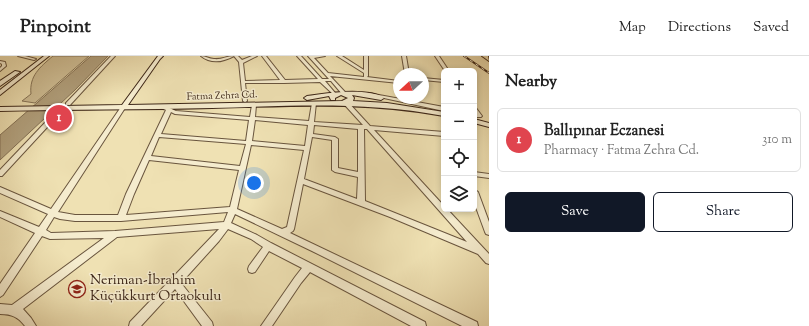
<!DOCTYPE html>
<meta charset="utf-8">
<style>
body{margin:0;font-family:"Sorts Mill Goudy",serif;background:#f2f2f2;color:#222}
.controls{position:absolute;right:12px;top:12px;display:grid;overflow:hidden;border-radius:6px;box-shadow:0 2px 6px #0003}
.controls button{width:36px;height:36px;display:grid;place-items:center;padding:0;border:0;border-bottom:1px solid #e0e0e0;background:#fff;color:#222;font:20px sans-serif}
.compass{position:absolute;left:393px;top:12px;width:36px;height:36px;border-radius:50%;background:#fff;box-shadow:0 2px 6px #0003;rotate:249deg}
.you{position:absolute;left:254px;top:127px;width:14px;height:14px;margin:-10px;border:3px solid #fff;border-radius:50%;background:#1a73e8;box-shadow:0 0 0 6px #1a73e833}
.badge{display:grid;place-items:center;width:26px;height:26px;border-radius:50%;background:#111827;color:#fff;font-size:13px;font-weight:700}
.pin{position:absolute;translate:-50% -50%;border:2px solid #fff;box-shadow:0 1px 4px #0006}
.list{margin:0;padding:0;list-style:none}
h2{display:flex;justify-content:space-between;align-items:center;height:52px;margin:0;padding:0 16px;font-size:17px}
h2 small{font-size:13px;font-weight:400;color:#767676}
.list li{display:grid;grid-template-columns:26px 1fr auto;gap:12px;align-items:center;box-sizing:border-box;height:64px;margin:0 8px 8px;padding:0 8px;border:1px solid #e0e0e0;border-radius:6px}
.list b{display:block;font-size:15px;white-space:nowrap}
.list p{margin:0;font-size:13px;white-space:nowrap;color:#767676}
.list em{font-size:13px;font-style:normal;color:#767676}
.actions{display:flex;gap:8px;padding:12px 16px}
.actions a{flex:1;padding:9px 0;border:1px solid #111827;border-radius:6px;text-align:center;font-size:14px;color:#111827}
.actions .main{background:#111827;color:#fff}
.icon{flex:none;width:22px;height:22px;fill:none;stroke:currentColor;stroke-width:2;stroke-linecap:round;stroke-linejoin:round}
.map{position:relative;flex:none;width:489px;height:270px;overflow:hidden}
header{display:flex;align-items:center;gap:24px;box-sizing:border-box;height:56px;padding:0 20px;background:#fff;border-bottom:1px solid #e0e0e0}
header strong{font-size:19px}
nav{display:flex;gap:22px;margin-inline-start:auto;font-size:14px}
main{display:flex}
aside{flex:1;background:#fff}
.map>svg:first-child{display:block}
.green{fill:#d1c198;stroke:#867458}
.water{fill:#b2a17e;stroke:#837055}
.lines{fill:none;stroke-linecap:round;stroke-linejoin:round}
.street-casing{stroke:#69553e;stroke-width:2}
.secondary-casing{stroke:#3c2617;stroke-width:2}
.primary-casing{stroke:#3c2617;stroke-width:2}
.street{fill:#f5ecce;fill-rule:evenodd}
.secondary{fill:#f5ecce;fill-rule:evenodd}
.primary{fill:#efe1b3;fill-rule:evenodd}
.rail-casing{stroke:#3c2617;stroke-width:2}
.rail{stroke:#f5ecce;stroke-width:1;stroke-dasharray:3.5;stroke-linecap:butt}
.labels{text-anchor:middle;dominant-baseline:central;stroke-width:3;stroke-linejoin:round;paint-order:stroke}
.far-street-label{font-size:10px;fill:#3c2617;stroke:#f5ecce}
.near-poi-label{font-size:14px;fill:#3c2617;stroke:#f5ecce;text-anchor:start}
</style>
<header>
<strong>Pinpoint</strong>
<nav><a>Map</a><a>Directions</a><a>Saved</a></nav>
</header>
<main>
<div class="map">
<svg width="489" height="270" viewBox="0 0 489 270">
<rect width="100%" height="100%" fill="#efe1b3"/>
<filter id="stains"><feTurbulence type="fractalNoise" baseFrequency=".005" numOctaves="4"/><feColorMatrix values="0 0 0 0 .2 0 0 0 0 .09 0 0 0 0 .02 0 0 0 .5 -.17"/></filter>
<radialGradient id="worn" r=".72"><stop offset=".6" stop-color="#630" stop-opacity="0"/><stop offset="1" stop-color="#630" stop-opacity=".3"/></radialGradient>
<path class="green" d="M53 0H89L35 47 22 45 31 38C29 20 40 11 53 0Z"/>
<path class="water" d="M91 0H108L75 34 0 104V79Z"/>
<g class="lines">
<g class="street-casing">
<g id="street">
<path d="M18 0H25L36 3 34 4Z"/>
<path d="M111 0H115L70 49H66V47Z"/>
<path d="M201 0C206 0 209 3 214 3 221 4 227 0 234 0 223 6 211 8 201 0Z"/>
<path d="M234 0H238L242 4 252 0H257L243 7 245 25 280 24 262 0H266L285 24 318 23 297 0H301L322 23H329L308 0H325L314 2 328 17 364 21V17L337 0H342L364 14V0H368V20L367 21 399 25V27L330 20 345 36H351L353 37 351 38H342L331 25H325L336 38 334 39 320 26 284 27H245L247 45 245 46 243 45 239 6Z"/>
<path d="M402 0H406L409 18H405Z"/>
<path d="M435 0H439L449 15H445Z"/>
<path d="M0 5 5 6 6 10 0 15V12L2 10V8L0 7Z"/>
<path d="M423 22 444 24V26L423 24Z"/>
<path d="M368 37 444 51V55L370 39 368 38Z"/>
<path d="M343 45H347L370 70 444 76V80L374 74 444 150V153H447L489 198V208L486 207 478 198 390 161 303 128 294 173 293 175 290 177 477 266 478 270H462L312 195 235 158 231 167 257 179 271 187 425 266 426 270H411L310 216 301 227 272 270H261L295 221 302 212 269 195 255 216 252 217 249 216 248 213 249 210 263 191 251 183 228 173 219 185 181 227 212 266 213 270H202L175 233 141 270H129L130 266 219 173 117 181 23 253 31 262 36 270H25C18 261 12 258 0 258V248L12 249 104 182 50 183 42 180 3 239 0 241V228L35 177 0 161V155L39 171 48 158 0 137V131L51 153 121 51 125 52 58 156 75 159H118L126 138 166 54 161 52V50H165L176 55 250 61 252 49 254 48 256 49 255 61 309 65 312 47 314 46 316 47 314 66 363 69 343 47ZM171 56 175 58 249 64 246 85 161 78ZM255 64 308 69 305 90 252 85ZM314 69 358 73V116L338 112V83L335 81 313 78ZM364 73H367L467 186 365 145ZM159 81 246 88 240 110 151 100ZM312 81 332 84V114L335 116 358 121 357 143 304 123ZM251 89 304 94 287 171 282 173 237 153ZM149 104 239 114 230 151 126 159 134 138ZM228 156 224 166 115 175 51 177 46 174 54 161 60 163 75 165H121Z"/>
<path d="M61 51 64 53 63 54 2 120H0V114L59 52Z"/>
<path d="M474 51 476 52 482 60 481 61H477L474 57Z"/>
<path d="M474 116 489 118V122L474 120Z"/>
<path d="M474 133 478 136 489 166V179L486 178 485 176 474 146Z"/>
</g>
</g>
<g class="secondary-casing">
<g id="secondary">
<path d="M44 0H49L0 39V34Z"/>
<path d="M158 0H163L160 3 128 49 342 45 348 42 341 39 335 42V44H331L329 40 307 44 304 42 307 40C326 37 368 31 384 42L381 44 352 39 354 42 353 45 387 47 444 56V60C364 45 292 50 212 52 141 54 71 53 0 55V51L122 49Z"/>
<path d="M15 15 20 16 0 30V25Z"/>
<path d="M474 63 489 67V71L474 67Z"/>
</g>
</g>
<g class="primary-casing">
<path id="primary" d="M482 0H488L489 5Z"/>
</g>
<use href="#street" class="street"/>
<use href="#secondary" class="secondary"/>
<use href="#primary" class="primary"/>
<g class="rail-casing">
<path id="rail" d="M464 0 489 17"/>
</g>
<use href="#rail" class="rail"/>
</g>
<defs>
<g id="school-ring" transform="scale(0.9)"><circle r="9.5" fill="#f5ecce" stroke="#8f2418" stroke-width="1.5"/><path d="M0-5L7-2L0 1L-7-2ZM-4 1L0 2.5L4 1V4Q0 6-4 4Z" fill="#8f2418"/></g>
</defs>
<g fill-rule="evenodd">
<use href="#school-ring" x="77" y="233"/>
</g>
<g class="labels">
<g class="far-street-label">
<text transform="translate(222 40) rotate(-2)">Fatma Zehra Cd.</text>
</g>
<g class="near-poi-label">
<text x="90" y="225">Neriman-İbrahim<tspan x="90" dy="16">Küçükkurt Ortaokulu</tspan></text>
</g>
</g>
<rect width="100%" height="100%" filter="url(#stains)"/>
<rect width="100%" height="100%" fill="url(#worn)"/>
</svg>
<div class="controls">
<button>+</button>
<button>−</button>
<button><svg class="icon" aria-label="locate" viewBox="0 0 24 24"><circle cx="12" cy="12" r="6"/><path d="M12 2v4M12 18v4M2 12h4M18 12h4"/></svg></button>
<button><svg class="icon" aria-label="layers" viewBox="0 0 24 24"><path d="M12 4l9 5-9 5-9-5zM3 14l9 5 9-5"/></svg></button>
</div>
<svg class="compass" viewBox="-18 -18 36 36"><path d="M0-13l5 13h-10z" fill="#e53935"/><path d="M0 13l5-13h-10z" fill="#767676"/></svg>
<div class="you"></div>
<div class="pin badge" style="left:59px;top:62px;background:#e0444e">1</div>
</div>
<aside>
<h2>Nearby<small></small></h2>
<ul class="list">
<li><span class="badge" style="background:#e0444e">1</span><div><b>Ballıpınar Eczanesi</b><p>Pharmacy · Fatma Zehra Cd.</p></div><em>310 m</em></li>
</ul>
<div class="actions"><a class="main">Save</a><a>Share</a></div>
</aside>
</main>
